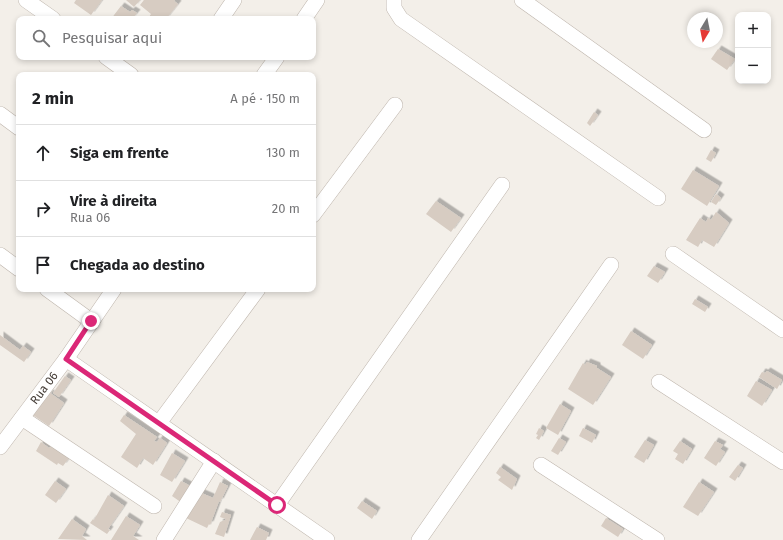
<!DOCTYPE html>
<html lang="pt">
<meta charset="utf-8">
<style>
body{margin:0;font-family:"Fira Sans",sans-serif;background:#f2f2f2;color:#202124}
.controls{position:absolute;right:12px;top:12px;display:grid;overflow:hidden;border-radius:8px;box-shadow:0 2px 6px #0003}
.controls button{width:36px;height:36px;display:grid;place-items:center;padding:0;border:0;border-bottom:1px solid #e0e0e0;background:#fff;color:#202124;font:20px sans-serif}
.compass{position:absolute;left:687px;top:12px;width:36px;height:36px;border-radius:50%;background:#fff;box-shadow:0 2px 6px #0003;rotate:190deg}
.stop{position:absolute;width:12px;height:12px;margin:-9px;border:3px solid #db2777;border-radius:50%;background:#fff}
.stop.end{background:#db2777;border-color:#fff;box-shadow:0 1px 4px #0008}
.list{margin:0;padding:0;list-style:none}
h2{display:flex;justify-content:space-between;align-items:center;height:52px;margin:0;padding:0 16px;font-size:17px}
h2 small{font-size:13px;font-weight:400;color:#757577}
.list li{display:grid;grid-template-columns:26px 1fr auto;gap:12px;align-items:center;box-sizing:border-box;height:56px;padding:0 16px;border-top:1px solid #e0e0e0}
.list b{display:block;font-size:15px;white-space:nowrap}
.list p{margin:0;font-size:13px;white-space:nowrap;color:#757577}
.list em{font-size:13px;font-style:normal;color:#757577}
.icon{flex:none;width:22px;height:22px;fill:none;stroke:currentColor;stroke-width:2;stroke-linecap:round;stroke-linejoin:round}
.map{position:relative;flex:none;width:783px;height:540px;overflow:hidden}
.search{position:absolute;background:#fff;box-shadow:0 2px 6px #0003;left:16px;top:16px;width:300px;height:44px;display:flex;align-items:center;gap:10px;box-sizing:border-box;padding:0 14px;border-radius:8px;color:#757577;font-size:15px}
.panel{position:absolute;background:#fff;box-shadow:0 2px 6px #0003;left:16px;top:72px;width:300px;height:220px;border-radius:8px}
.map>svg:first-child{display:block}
.building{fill:#d7ccc2;filter:url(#shadow)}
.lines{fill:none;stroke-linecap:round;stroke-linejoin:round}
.street-casing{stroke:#beb5ac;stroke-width:16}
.street{stroke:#fff;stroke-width:15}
.route{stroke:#db2777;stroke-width:5}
.labels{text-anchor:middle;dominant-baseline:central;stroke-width:3;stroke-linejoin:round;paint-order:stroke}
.street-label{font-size:12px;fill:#463e38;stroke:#fff}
</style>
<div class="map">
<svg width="783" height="540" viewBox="0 0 783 540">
<defs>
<filter id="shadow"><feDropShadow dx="3.5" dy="-3.5" stdDeviation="0" flood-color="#0004"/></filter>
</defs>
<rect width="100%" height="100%" fill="#f3efe9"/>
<g class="building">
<path d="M76 0H102L91 15 74 3Z"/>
<path d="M126 0H140L134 7Z"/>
<path d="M144 0H175L174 1 178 4 166 19H152L149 17 151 14 140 5Z"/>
<path d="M121 6 130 12 132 10 137 13 132 19H111Z"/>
<path d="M718 49 735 59 727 70 711 59Z"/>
<path d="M594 112 598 115 590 126 587 123Z"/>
<path d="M711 150 716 153 711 162 706 159Z"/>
<path d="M693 170 719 186 707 206 681 189Z"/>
<path d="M716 194 721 198 716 205 711 202Z"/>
<path d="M436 201 461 218 451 232 426 214Z"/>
<path d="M716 212 729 223 714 247 702 240 698 247 686 240 700 218 706 222 708 218 711 220Z"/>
<path d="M654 266 665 272 658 283 647 276Z"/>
<path d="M695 299 708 307 705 312 692 304Z"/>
<path d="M631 331 652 345 643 359 622 345Z"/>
<path d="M0 335 20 350 23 346 31 352 24 362 0 345Z"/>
<path d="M587 362 597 366V368L611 377 593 405 568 389 583 363 585 365Z"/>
<path d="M767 371 782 380 777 389 759 377 762 372 765 373Z"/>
<path d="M65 376 71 380 59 397 53 393Z"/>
<path d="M756 381 772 390 762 406 747 396Z"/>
<path d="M50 393 64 403 49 426 33 415Z"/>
<path d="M560 404 571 411 558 435 546 428Z"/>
<path d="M124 415 157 437 154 441 157 442 160 438 167 443 153 465 143 458 137 468 121 457 136 434 120 421Z"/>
<path d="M539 428 544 431 539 440 536 438 538 435 536 434Z"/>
<path d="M583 428 596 435 592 443 579 436Z"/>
<path d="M559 438 566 442 558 455 551 451Z"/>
<path d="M645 440 654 445 644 463 634 457Z"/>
<path d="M680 441 692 449 683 464 675 459 678 454 673 451Z"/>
<path d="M715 441 723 445 720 449 725 452 716 466 704 458Z"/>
<path d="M41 442 49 448 51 446 69 458 63 466 58 463 57 465 36 451Z"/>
<path d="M172 453 185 461 172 482 160 475Z"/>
<path d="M738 465 743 468 735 481 729 477Z"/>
<path d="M500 467 517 479 512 490 498 480 501 477 496 473Z"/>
<path d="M55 481 66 489 56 503 45 495Z"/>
<path d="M181 481 192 487 182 503 172 496Z"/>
<path d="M220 482 228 486 220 502 219 501 210 525 209 524 207 528 186 518 199 492 213 498Z"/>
<path d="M699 482 714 492 698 516 683 507Z"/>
<path d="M108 495 124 506 108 529 110 530 107 534 90 523 93 519 94 520Z"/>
<path d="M362 501 377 511 372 519 357 508Z"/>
<path d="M222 512 231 515 224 537 215 534 220 522 225 520 226 519 220 517Z"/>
<path d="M126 516 140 525 133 536 139 540H111Z"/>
<path d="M606 518 623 529 618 537 601 526Z"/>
<path d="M72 519 86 529 82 536 87 540 58 539Z"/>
<path d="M257 527 269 533 266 540H250Z"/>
</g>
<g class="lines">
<g class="street-casing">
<g id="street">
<path d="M26 0 53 19"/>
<path d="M394 0V8L401 19 658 198"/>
<path d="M522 0 704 130"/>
<path d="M221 19 234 0"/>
<path d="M304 19 317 0"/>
<path d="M106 57 131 75"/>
<path d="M264 75 277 57"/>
<path d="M0 114 19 128"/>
<path d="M313 215 395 105"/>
<path d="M673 254 783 330"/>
<path d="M0 255 19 269"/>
<path d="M47 289 91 321"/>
<path d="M66 359 327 540"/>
<path d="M659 382 783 462"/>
<path d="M22 418 154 506"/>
<path d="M159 423 258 289"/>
<path d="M0 447 66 359 114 289"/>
<path d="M541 465 657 540"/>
<path d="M277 505 502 185"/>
<path d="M164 540 214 461"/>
<path d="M419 540 611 265"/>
</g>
</g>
<use href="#street" class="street"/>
</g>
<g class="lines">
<path class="route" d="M91 321 66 359 277 505"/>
</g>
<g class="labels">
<g class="street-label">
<text transform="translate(44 388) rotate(-53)">Rua 06</text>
</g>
</g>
</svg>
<div class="controls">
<button>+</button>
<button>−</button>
</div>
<svg class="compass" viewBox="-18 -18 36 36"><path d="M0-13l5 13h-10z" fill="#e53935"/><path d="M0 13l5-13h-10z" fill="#757577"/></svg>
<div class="stop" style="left:277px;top:505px"></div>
<div class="stop end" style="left:91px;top:321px"></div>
<div class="search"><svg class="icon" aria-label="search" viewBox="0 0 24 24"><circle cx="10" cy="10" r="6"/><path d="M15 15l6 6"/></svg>Pesquisar aqui</div>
<section class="panel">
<h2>2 min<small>A pé · 150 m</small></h2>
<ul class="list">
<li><svg class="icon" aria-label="ahead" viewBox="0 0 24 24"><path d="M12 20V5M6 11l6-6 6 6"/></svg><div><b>Siga em frente</b></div><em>130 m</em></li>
<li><svg class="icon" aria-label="right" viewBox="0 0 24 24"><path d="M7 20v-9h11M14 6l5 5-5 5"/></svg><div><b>Vire à direita</b><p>Rua 06</p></div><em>20 m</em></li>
<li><svg class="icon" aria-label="arrive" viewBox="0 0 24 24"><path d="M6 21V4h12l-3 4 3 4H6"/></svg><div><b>Chegada ao destino</b></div></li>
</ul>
</section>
</div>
